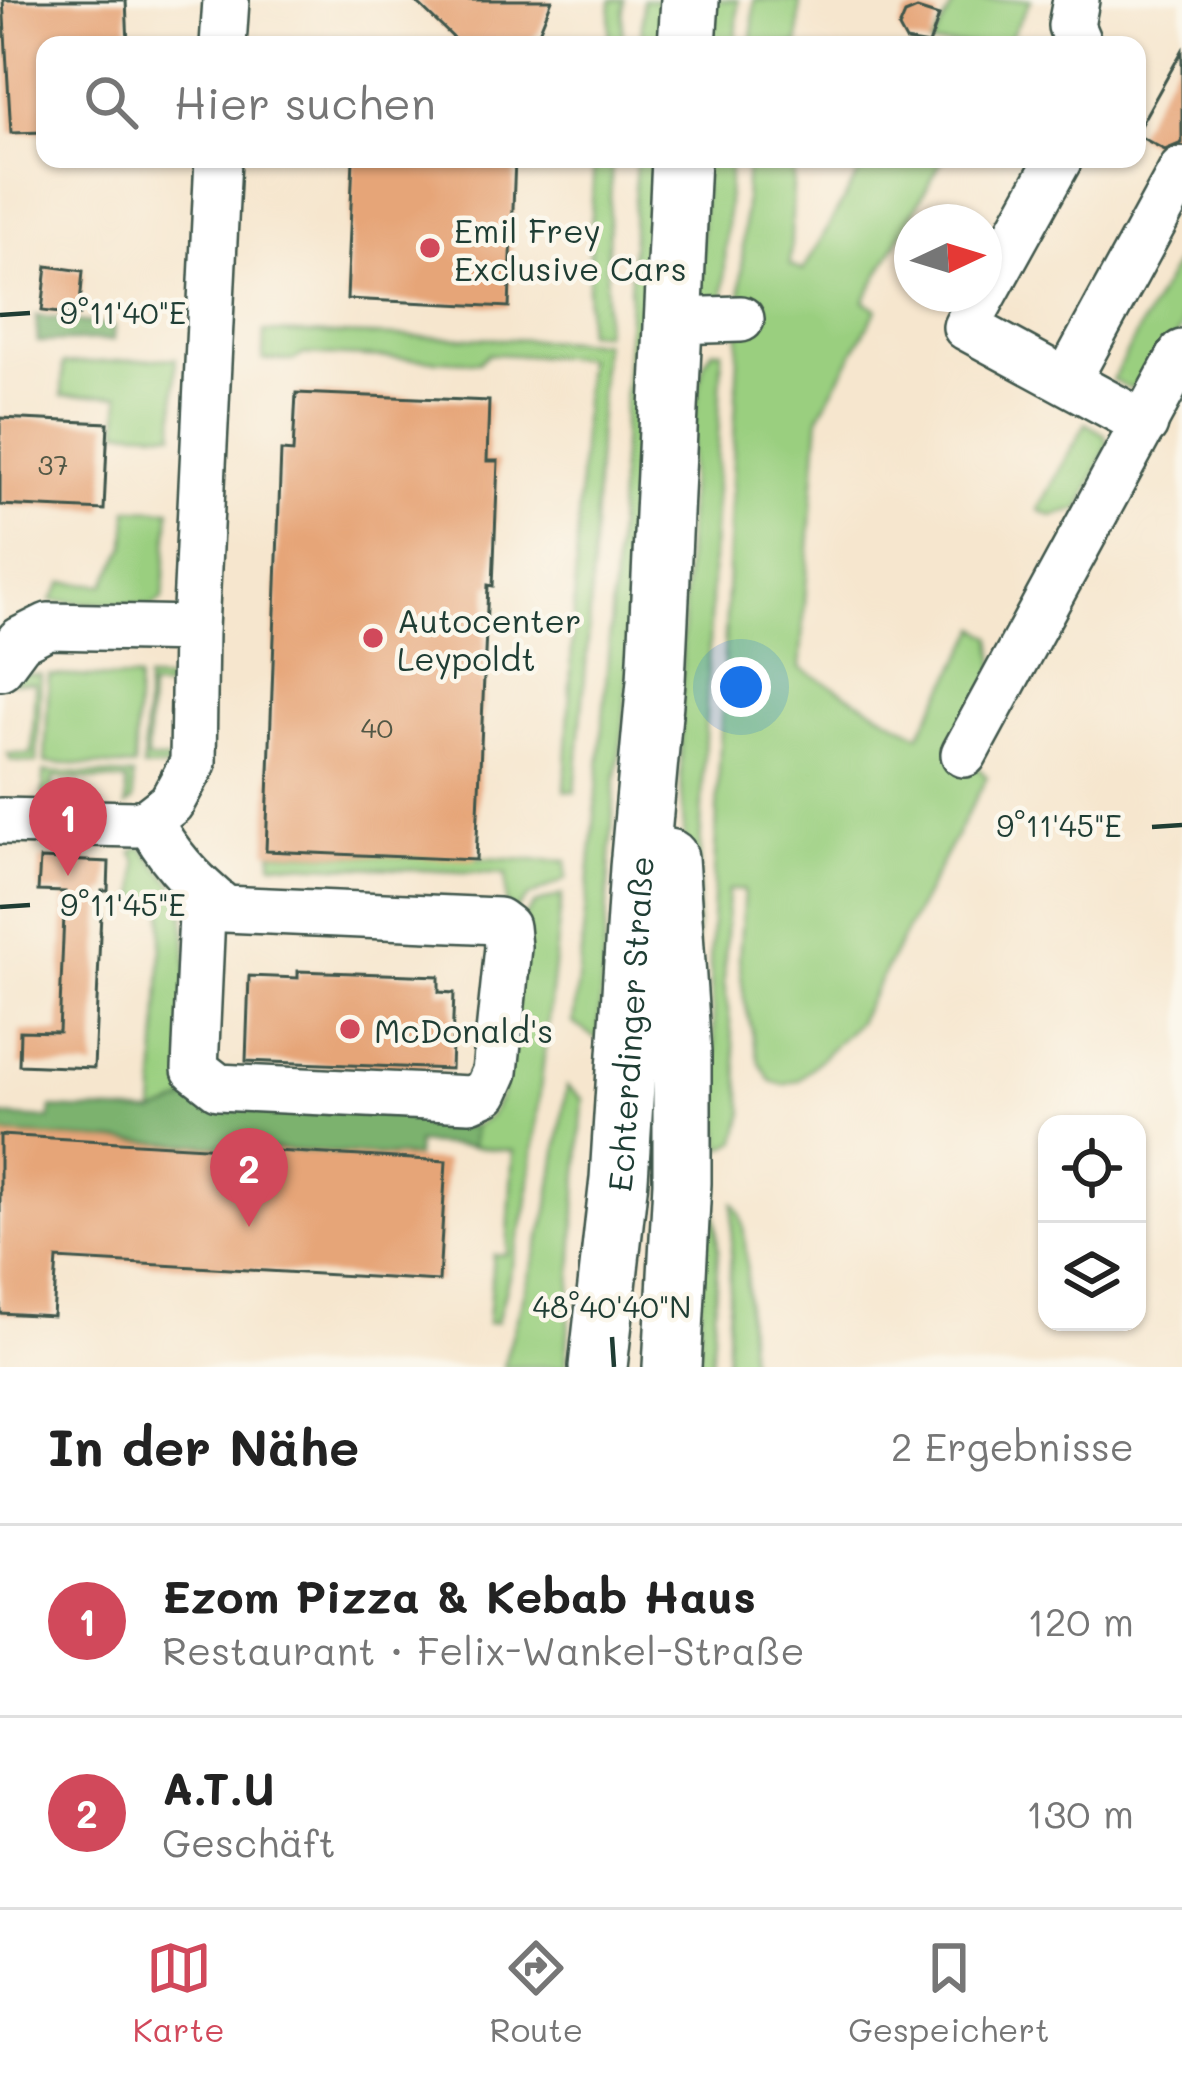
<!DOCTYPE html>
<html lang="de">
<meta charset="utf-8">
<style>
body{margin:0;font-family:Mali,sans-serif;background:#f2f2f2;color:#222}
.controls{position:absolute;right:36px;bottom:36px;display:grid;overflow:hidden;border-radius:24px;box-shadow:0 3px 9px #0004}
.controls button{width:108px;height:108px;display:grid;place-items:center;padding:0;border:0;border-bottom:3px solid #e0e0e0;background:#fff;color:#222;font:60px sans-serif}
.compass{position:absolute;left:894px;top:204px;width:108px;height:108px;border-radius:50%;background:#fff;box-shadow:0 3px 9px #0004;rotate:86deg}
.you{position:absolute;left:741px;top:687px;width:42px;height:42px;margin:-30px;border:9px solid #fff;border-radius:50%;background:#1a73e8;box-shadow:0 0 0 18px #1a73e833}
.badge{display:grid;place-items:center;width:78px;height:78px;border-radius:50%;background:#d1495b;color:#fff;font-size:39px;font-weight:700}
.pin{position:absolute;translate:-50% -99px;filter:drop-shadow(0 3px 6px #0008)}
.pin::after{content:'';position:absolute;top:63px;width:42px;height:36px;background:inherit;clip-path:polygon(0 0,100% 0,50% 100%)}
.list{margin:0;padding:0;list-style:none}
h2{display:flex;justify-content:space-between;align-items:center;height:156px;margin:0;padding:0 48px;font-size:51px}
h2 small{font-size:39px;font-weight:400;color:#767676}
.list li{display:grid;grid-template-columns:78px 1fr auto;gap:36px;align-items:center;box-sizing:border-box;height:192px;padding:0 48px;border-top:3px solid #e0e0e0}
.list b{display:block;font-size:45px;white-space:nowrap}
.list p{margin:0;font-size:39px;white-space:nowrap;color:#767676}
.list em{font-size:39px;font-style:normal;color:#767676}
.icon{flex:none;width:66px;height:66px;fill:none;stroke:currentColor;stroke-width:2;stroke-linecap:round;stroke-linejoin:round}
.map{position:relative;flex:none;width:1182px;height:1367px;overflow:hidden}
.search{position:absolute;background:#fff;box-shadow:0 3px 9px #0004;left:36px;right:36px;top:36px;height:132px;display:flex;align-items:center;gap:30px;box-sizing:border-box;padding:0 42px;border-radius:24px;color:#767676;font-size:45px}
.sheet{height:540px;background:#fff}
nav{display:flex;justify-content:space-around;align-items:center;box-sizing:border-box;height:168px;border-top:3px solid #e0e0e0;background:#fff;font-size:33px;color:#767676}
nav a{display:grid;justify-items:center;gap:6px}
nav .on{color:#d1495b}
.map>svg:first-child{display:block}
.green{fill:#9acf7f;stroke:#5c865a;stroke-width:3}
.forest{fill:#7bb26e;stroke:#4d7851;stroke-width:3}
.building{fill:#e6a578}
.lines{fill:none;stroke-linecap:round;stroke-linejoin:round}
.minor-casing{stroke:#3f564b;stroke-width:50}
.major-casing{stroke:#3f564b;stroke-width:62}
.minor{stroke:#fff;stroke-width:45}
.major{stroke:#fff;stroke-width:57}
.ticks{fill:none;stroke:#1f3d34;stroke-width:4.5}
.poi-dot{fill:#d1495b;stroke:#fbf7ec;stroke-width:4.5}
.labels{text-anchor:middle;dominant-baseline:central;stroke-width:9;stroke-linejoin:round;paint-order:stroke}
.number-label{font-size:27px;fill:#515745}
.poi-label{font-size:33px;fill:#1f3d34;stroke:#fbf7ec;text-anchor:start}
.street-label{font-size:33px;fill:#1f3d34;stroke:#fbf7ec}
.ticks-label{font-size:30px;text-anchor:middle;fill:#1f3d34;stroke:#fbf7ec;stroke-width:9;stroke-linejoin:round;paint-order:stroke}
</style>
<div class="map">
<svg width="1182" height="1367" viewBox="0 0 1182 1367">
<rect width="100%" height="100%" fill="#fbf7ec"/>
<filter id="ink" filterUnits="userSpaceOnUse"><feTurbulence type="fractalNoise" baseFrequency=".00833" numOctaves="2"/><feDisplacementMap in="SourceGraphic" scale="24" xChannelSelector="R" yChannelSelector="G"/><feConvolveMatrix kernelMatrix="1 2 1 2 8 2 1 2 1" color-interpolation-filters="sRGB"/></filter>
<filter id="wash" filterUnits="userSpaceOnUse"><feTurbulence type="fractalNoise" baseFrequency=".004" numOctaves="4" result="noise"/><feDisplacementMap in="SourceGraphic" scale="48" xChannelSelector="R" yChannelSelector="G"/><feGaussianBlur stdDeviation="2.7" result="paint"/><feColorMatrix in="noise" values="0 0 0 0 0 0 0 0 0 0 0 0 0 0 0 0 0 1.4 0 .05"/><feComposite in="paint" operator="in"/></filter>
<g filter="url(#wash)">
<rect width="100%" height="100%" fill="#f6e6ce"/>
<g class="green">
<path d="M611 0H624L622 45H609Z"/>
<path d="M643 0H666L664 45H641Z"/>
<path d="M713 0H738L736 45H711Z"/>
<path d="M754 0H800L798 45H752Z"/>
<path d="M956 0H1031L1006 45H931Z"/>
<path d="M594 159H612L604 333 586 332Z"/>
<path d="M636 159H659L634 601 623 732 615 783 598 1040 573 1023C607 736 624 447 636 159Z"/>
<path d="M705 159H730L723 304 698 303Z"/>
<path d="M747 159H794L790 265 803 271 867 159H943L864 301 877 309 819 416 800 668 919 735 978 628 992 637 995 666 974 764 987 777 858 1022 799 1080 784 1085 771 1081 759 1062 744 998 739 958 744 890H728L724 983 744 1113 737 1141 721 1149 710 964Z"/>
<path d="M1182 251V327L1156 376 1129 388 1112 380Z"/>
<path d="M264 332 603 342 589 629 575 792 565 791 586 358 489 354 479 362 304 354 294 360H263Z"/>
<path d="M713 350H722L693 1007 681 776 682 656 691 435 703 365Z"/>
<path d="M176 358 174 433 118 430 120 395 62 396 63 364Z"/>
<path d="M1086 423 1104 434 1108 444 1080 509 1052 516 1038 510Z"/>
<path d="M128 509 170 510 163 598 153 606 51 601 63 582 104 585 126 546Z"/>
<path d="M16 673 41 675 37 763 11 761 8 754H32L35 683 12 682Z"/>
<path d="M49 675 138 679 134 767 45 763Z"/>
<path d="M147 680 171 681 175 689 150 688 147 759 172 761 167 768H143Z"/>
<path d="M44 772 133 776V801L126 806 127 781 53 778 52 802 43 795Z"/>
<path d="M141 846 183 896 194 1097 154 1113 164 899H137V861L132 852Z"/>
<path d="M272 852 566 861V879L529 897 515 911 506 904V874L272 863Z"/>
<path d="M562 895 527 1207 497 1322 488 1323 493 1255 507 1254 513 1151 472 1147 474 1126 490 1116 501 1096 519 923 535 904Z"/>
<path d="M567 1086 583 1099 566 1367H503L548 1211Z"/>
<path d="M714 1198 718 1251 711 1367H698L704 1210Z"/>
<path d="M733 1203C755 1223 742 1329 751 1367H726Z"/>
</g>
<g class="forest">
<path d="M36 316 114 326 113 340 38 342Z"/>
<path d="M195 1097 416 1115 437 1129 474 1126 472 1147 417 1143 416 1157 0 1134V1116L50 1119 51 1108 154 1113Z"/>
</g>
<g id="blocks">
<g class="building">
<path d="M3 0H126L128 45H45V132L11 133Z"/>
<path d="M414 0H552L539 32 525 45H461Z"/>
<path d="M917 9 939 16 929 45 906 41 899 28 905 14Z"/>
<path d="M1182 51V143L1165 150 1137 135V131Z"/>
<path d="M353 159H515L509 307 347 299Z"/>
<path d="M47 266 83 271 79 315 42 311Z"/>
<path d="M296 393 489 401 487 461H498L493 586 488 585 476 860 266 851 281 451 293 452Z"/>
<path d="M0 418 108 423 104 510 0 505Z"/>
<path d="M40 859 109 862 108 891H102L94 1068 19 1065 20 1031 59 1032 65 892 38 891Z"/>
<path d="M298 971 439 976V992L454 993 451 1069 246 1061 249 976 298 978Z"/>
<path d="M0 1135 446 1161 439 1281 57 1259 53 1316 0 1313Z"/>
</g>
</g>
</g>
<g filter="url(#ink)">
<use href="#blocks" fill-opacity="0" stroke="#3f564b" stroke-width="3"/>
<g class="lines">
<g class="minor-casing">
<g id="minor">
<path d="M1076 0 1071 26 1079 45"/>
<path d="M223 45 226 0"/>
<path d="M1059 159 966 327 1145 424"/>
<path d="M673 321 741 319"/>
<path d="M1067 381 1182 170"/>
<path d="M0 667 20 640 48 626 195 629"/>
<path d="M964 754 1182 353"/>
<path d="M149 820C166 854 195 885 225 909L498 921 506 927 508 947 495 1072 486 1092 470 1099 218 1087 195 1069 203 892"/>
<path d="M0 821 136 824 149 820 171 803 193 763 195 629 218 159"/>
</g>
</g>
<g class="major-casing">
<g id="major">
<path d="M687 45 690 0"/>
<path d="M669 858 682 1053V1183L672 1367"/>
<path id="s1" d="M598 1367 619 1179 639 868 656 681 681 159"/>
</g>
</g>
<use href="#minor" class="minor"/>
<use href="#major" class="major"/>
</g>
</g>
<path class="ticks" d="M0 315 30 313M1152 827 1182 825M0 907 30 905M612 1337 614 1367"/>
<g class="poi-dot">
<circle cx="430" cy="248" r="12"/>
<circle cx="373" cy="638" r="12"/>
<circle cx="350" cy="1029" r="12"/>
</g>
<g class="labels">
<g class="number-label">
<text x="53" y="464">37</text>
<text x="377" y="727">40</text>
</g>
<g class="poi-label">
<text x="454" y="229">Emil Frey<tspan x="454" dy="38">Exclusive Cars</tspan></text>
<text x="397" y="619">Autocenter<tspan x="397" dy="38">Leypoldt</tspan></text>
<text x="374" y="1029">McDonald's</text>
</g>
<g class="street-label">
<text stroke="none"><textPath href="#s1" startOffset="345">Echterdinger Straße</textPath></text>
</g>
</g>
<g class="ticks-label">
<text x="123" y="324">9°11'40"E</text>
<text x="1059" y="837">9°11'45"E</text>
<text x="123" y="916">9°11'45"E</text>
<text x="612" y="1318">48°40'40"N</text>
</g>
</svg>
<div class="controls">
<button><svg class="icon" aria-label="locate" viewBox="0 0 24 24"><circle cx="12" cy="12" r="6"/><path d="M12 2v4M12 18v4M2 12h4M18 12h4"/></svg></button>
<button><svg class="icon" aria-label="layers" viewBox="0 0 24 24"><path d="M12 4l9 5-9 5-9-5zM3 14l9 5 9-5"/></svg></button>
</div>
<svg class="compass" viewBox="-18 -18 36 36"><path d="M0-13l5 13h-10z" fill="#e53935"/><path d="M0 13l5-13h-10z" fill="#767676"/></svg>
<div class="you"></div>
<div class="pin badge" style="left:68px;top:876px">1</div>
<div class="pin badge" style="left:249px;top:1227px">2</div>
<div class="search"><svg class="icon" aria-label="search" viewBox="0 0 24 24"><circle cx="10" cy="10" r="6"/><path d="M15 15l6 6"/></svg>Hier suchen</div>
</div>
<section class="sheet">
<h2>In der Nähe<small>2 Ergebnisse</small></h2>
<ul class="list">
<li><span class="badge">1</span><div><b>Ezom Pizza &amp; Kebab Haus</b><p>Restaurant · Felix-Wankel-Straße</p></div><em>120 m</em></li>
<li><span class="badge">2</span><div><b>A.T.U</b><p>Geschäft</p></div><em>130 m</em></li>
</ul>
</section>
<nav>
<a class="on"><svg class="icon" aria-label="map" viewBox="0 0 24 24"><path d="M3 6l6-2 6 2 6-2v14l-6 2-6-2-6 2zM9 4v14M15 6v14"/></svg>Karte</a>
<a><svg class="icon" aria-label="directions" viewBox="0 0 24 24"><path d="M12 3l9 9-9 9-9-9zM9 14v-3h6M13 9l2 2-2 2"/></svg>Route</a>
<a><svg class="icon" aria-label="saved" viewBox="0 0 24 24"><path d="M7 4h10v16l-5-4-5 4z"/></svg>Gespeichert</a>
</nav>
